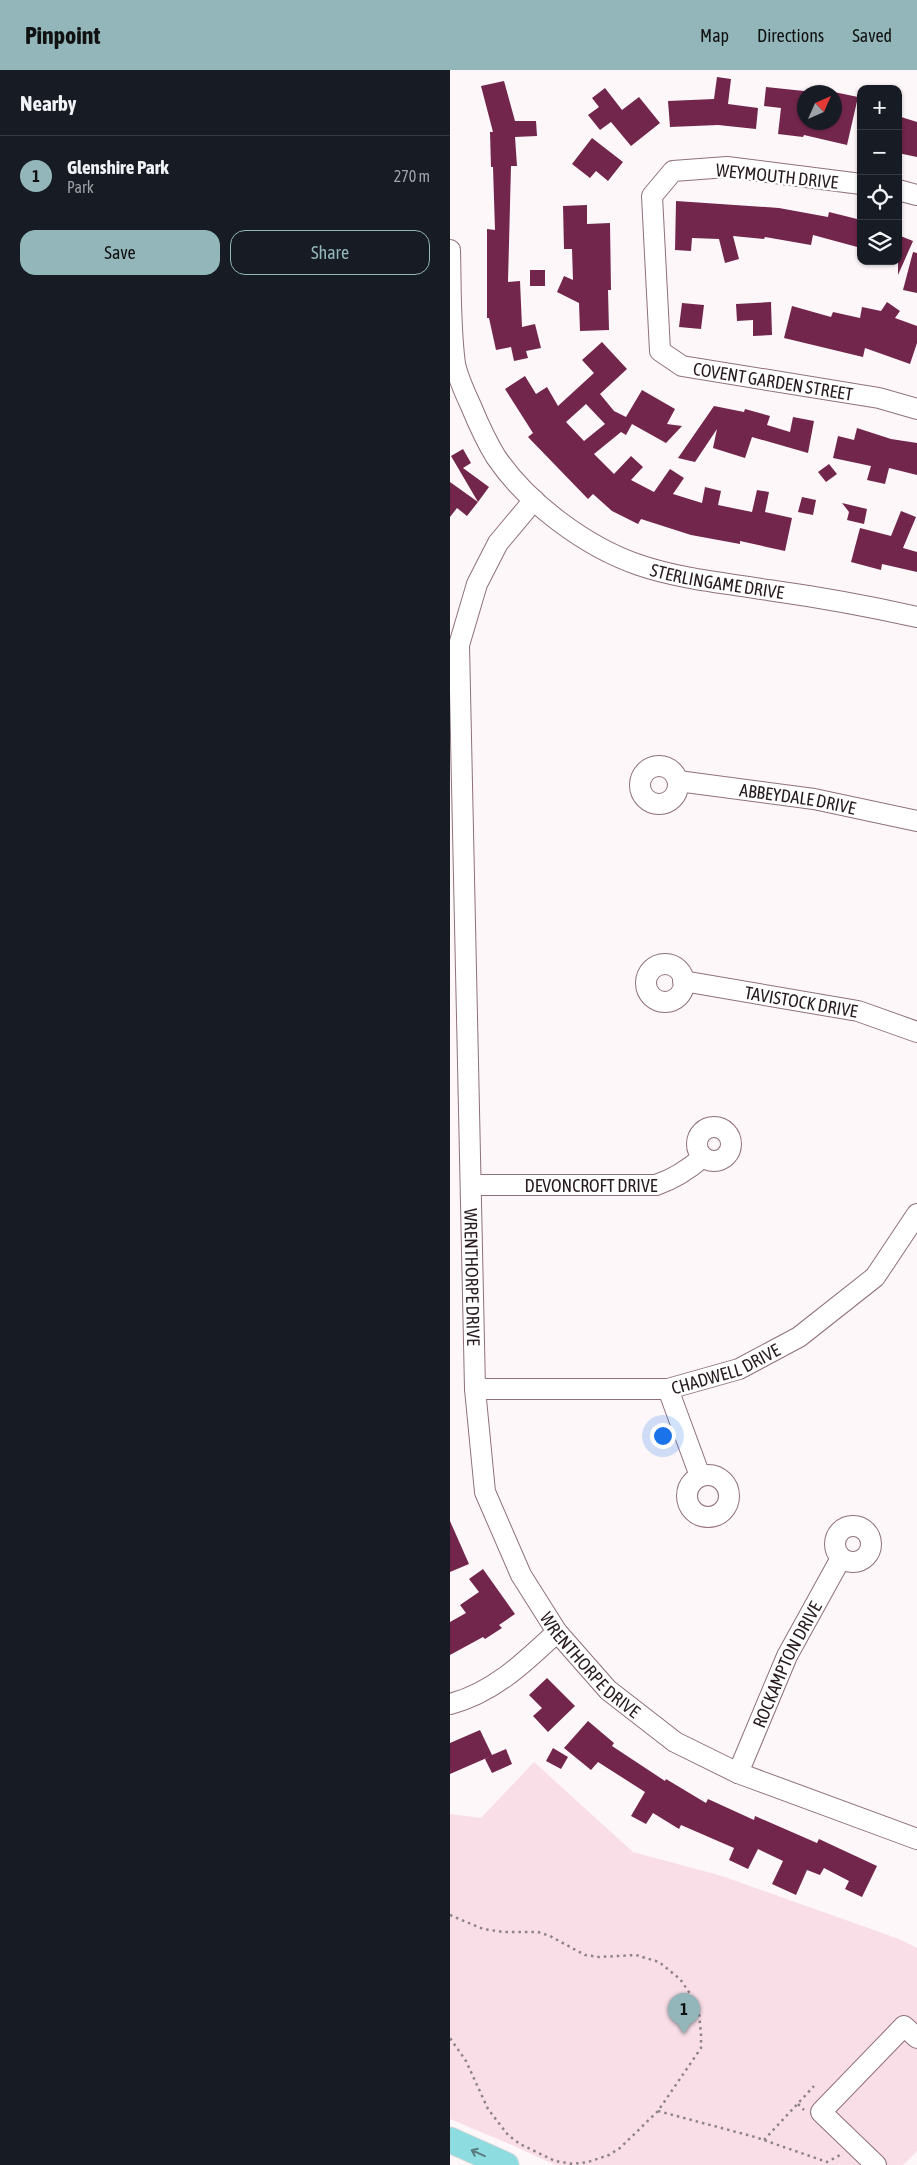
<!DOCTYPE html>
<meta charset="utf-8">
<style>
body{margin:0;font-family:"Asap Condensed",sans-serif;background:#20242c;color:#f1f3f6}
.controls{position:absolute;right:15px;top:15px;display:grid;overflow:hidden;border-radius:10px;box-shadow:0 1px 4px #0004}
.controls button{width:45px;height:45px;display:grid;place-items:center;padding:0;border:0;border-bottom:1px solid #363941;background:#171b24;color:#f1f3f6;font:25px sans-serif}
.compass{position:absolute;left:347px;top:15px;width:45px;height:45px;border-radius:50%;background:#171b24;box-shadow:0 1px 4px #0004;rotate:45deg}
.you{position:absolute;left:212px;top:1365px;width:18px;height:18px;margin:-12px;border:4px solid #fff;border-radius:50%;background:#1a73e8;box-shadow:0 0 0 8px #1a73e833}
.badge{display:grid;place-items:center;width:32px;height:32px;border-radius:50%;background:#92b6b9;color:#111;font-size:16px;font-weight:700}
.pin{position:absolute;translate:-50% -41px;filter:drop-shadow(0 1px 2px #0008)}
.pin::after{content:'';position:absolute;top:26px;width:18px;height:15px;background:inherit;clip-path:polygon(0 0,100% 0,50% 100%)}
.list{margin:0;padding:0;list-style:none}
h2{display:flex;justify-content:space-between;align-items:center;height:65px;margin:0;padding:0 20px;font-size:21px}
h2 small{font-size:16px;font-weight:400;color:#9ea1a6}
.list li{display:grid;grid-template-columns:32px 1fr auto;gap:15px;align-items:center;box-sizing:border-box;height:80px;padding:0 20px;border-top:1px solid #363941}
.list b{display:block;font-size:19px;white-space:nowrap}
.list p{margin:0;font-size:16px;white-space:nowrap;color:#9ea1a6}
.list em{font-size:16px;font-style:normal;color:#9ea1a6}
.actions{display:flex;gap:10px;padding:15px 20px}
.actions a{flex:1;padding:11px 0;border:1px solid #92b6b9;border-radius:15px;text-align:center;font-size:18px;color:#92b6b9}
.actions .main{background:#92b6b9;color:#111}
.icon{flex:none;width:28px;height:28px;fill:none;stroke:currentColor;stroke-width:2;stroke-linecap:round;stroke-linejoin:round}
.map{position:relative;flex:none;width:467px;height:2095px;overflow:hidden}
header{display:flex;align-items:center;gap:30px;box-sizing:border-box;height:70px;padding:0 25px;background:#92b6b9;color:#111}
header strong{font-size:24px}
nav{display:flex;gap:28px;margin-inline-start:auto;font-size:18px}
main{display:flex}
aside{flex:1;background:#171b24}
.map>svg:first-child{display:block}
.green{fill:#f9dee8}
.building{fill:#72264b;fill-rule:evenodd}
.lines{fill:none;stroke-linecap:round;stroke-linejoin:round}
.minor-casing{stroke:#8f707c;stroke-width:22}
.major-casing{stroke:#d8d6d7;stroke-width:27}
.path{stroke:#8e8487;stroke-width:2.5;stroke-dasharray:2.5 4;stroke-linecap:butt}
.minor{stroke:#fff;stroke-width:20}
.major{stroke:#8ddce0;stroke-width:25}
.oneway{stroke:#5a7c80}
.labels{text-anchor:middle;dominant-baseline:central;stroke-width:5;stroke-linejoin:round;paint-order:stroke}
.street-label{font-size:18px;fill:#281b20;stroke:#fff}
</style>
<header>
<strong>Pinpoint</strong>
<nav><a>Map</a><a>Directions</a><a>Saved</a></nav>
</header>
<main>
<aside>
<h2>Nearby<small></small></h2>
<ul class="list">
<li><span class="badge">1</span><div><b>Glenshire Park</b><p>Park</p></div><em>270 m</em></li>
</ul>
<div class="actions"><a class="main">Save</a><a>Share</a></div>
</aside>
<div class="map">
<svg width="467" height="2095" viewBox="0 0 467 2095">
<rect width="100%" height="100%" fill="#fef7f9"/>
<path class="green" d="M84 1692 183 1782 272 1806 449 1869 467 1878V2081L453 2095H105L62 2075 0 2049V1744L31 1748Z"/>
<g class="building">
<path d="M267 7 281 9 278 34 308 38 306 59 268 55 220 57 218 31 264 29Z"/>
<path d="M54 11 65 51H86L87 66 65 67 67 96H61L58 212 70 211 72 257 85 254 91 278 76 281 78 288 64 291 61 277 46 280 39 248H37V159L45 160 43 97H41L40 62H43L31 16Z"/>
<path d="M316 17 354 21V52H384V22L408 27 397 75 354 65 353 67 328 64 331 38 314 36Z"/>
<path d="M155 18 172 40 189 27 210 53 181 76 161 52 150 60 138 45 149 37 142 28Z"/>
<path d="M448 46 467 52V87L448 83Z"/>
<path d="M142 68 173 92 158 111 146 101 140 108 122 94Z"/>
<path d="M226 131 329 138 378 147 379 142 411 150V178L363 165 361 175 315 167 314 169 283 166 289 189 275 193 269 169 242 168 241 181 225 180Z"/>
<path d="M137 135V154L160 153 161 220H158L159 260 130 261 129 233 107 222 114 206 123 210 122 179H114L113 136Z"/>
<path d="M448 165 463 171 448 205Z"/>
<path d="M463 182 467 183V223L453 220Z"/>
<rect x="80" y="200" width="15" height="16"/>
<path d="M321 232 322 265 303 266V250L287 251 286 234Z"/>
<path d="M437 232 450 241 445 248 467 256V273L460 294 415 278 413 287 334 268 342 236 381 247 383 242 410 248 412 237 431 241Z"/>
<path d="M232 233 254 235 251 259 229 257Z"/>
<path d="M152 272 177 299 150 324 164 341 176 347 192 320 225 339 217 354 232 356 216 373 182 354 176 365 171 362 144 384 164 404 181 386 193 397 181 410 204 422 220 399 234 408 223 424 252 433 255 417 271 421 268 435 302 442 307 420 319 422 315 442 342 448 335 481 290 471V474L241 465 191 449 188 454 162 441 143 424 138 429 78 367 83 363 55 319 75 306 86 324 97 317 108 336 144 303 132 290ZM136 334 155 354 134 371 116 352Z"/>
<path d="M264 336 294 342 295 339 320 346 317 355 340 362 343 347 364 351 358 383 302 367 295 388 263 378 267 359 245 392 228 388Z"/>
<path d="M407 358 441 369 467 373V405L439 398 435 414 417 410 421 396 383 388 388 366 404 370Z"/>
<path d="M13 379 21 393 13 398 39 417 28 432 1 386Z"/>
<path d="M379 394 387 404 376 412 368 402Z"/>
<path d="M0 412 28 432 17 446 7 438 0 447Z"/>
<path d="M352 427 366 430 363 445 348 442Z"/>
<path d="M392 433 417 439 414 454 397 450 399 442Z"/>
<path d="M451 441 466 447 453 478 467 482V502L432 494 431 500 401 492 410 458 441 466Z"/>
<path d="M0 1451 19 1494 0 1502Z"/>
<path d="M33 1499 65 1544 49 1555 52 1558 35 1569 33 1567 0 1585V1552L16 1543 10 1535 29 1522 19 1509Z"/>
<path d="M97 1608 125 1636 98 1662 83 1646 92 1638 79 1625Z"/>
<path d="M138 1651 164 1673 162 1676 215 1711 216 1709 256 1733 258 1729 304 1750 305 1746 367 1773 369 1769 427 1796 412 1827 395 1819 399 1811 374 1798 370 1805 357 1800 346 1825 322 1814 333 1791 308 1779 298 1799 279 1790 284 1778 231 1755 229 1759 203 1743 196 1754 181 1746 195 1722 148 1692 141 1700 114 1678Z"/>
<path d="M30 1660 42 1685 56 1679 62 1694 42 1703 35 1689 39 1687 0 1704V1673Z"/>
<path d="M103 1678 118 1687 111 1699 96 1691Z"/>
</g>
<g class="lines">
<g class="minor-casing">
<g id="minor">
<path id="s1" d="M411 114 277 97 223 101 202 126 210 281 232 296 429 328 467 339"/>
<path d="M448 120 467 125"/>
<path id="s2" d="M0 180C1 217 0 257 5 294 8 308 15 323 21 336 28 353 36 371 46 387 77 433 136 477 189 495 230 509 275 513 318 520 368 527 418 536 467 547"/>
<path id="s3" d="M84 430 48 473 27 514 9 575 25 1319 35 1422 71 1505 107 1562 158 1620 225 1672 288 1703 467 1769"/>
<circle cx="209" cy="715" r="19"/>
<path id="s4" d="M228 711 364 729 467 751"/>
<circle cx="215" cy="913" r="19"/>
<path id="s5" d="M233 911 408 941 467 962"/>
<circle cx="264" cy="1074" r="17"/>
<path id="s6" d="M21 1115H206C224 1109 238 1100 253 1087"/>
<path id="s7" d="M25 1319H218L289 1299 349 1267 425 1207 467 1144"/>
<path d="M218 1319 250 1406"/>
<circle cx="258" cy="1426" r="21"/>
<circle cx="403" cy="1474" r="18"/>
<path d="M0 1634C43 1623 75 1592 107 1562"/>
<path id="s8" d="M288 1703 337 1586 391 1488"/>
<path d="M426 2095 371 2042 454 1956 467 1968"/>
</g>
</g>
<g class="major-casing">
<path id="major" d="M0 2070 56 2095"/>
</g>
<g class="path">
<path d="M0 1845 33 1859 54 1862H88L100 1866 135 1885 149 1887 186 1885 209 1892 230 1909 241 1925 249 1943 251 1964V1978L208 2041 170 2078 159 2085 138 2092 123 2094 105 2091 70 2074 58 2065 38 2039 16 1991 0 1968"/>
<path d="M348 2034 354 2040"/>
<path d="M208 2041 305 2067 377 2092 392 2084"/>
<path d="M314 2070 364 2016"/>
</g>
<use href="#minor" class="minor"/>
<use href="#major" class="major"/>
</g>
<defs><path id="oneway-shaft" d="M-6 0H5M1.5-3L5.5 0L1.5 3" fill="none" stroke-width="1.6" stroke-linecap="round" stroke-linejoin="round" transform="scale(1.25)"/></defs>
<use class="oneway" href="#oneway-shaft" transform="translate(28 2083) rotate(-156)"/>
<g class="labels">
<g class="street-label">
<text transform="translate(327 106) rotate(6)">WEYMOUTH DRIVE</text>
<text stroke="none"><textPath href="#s1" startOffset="496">COVENT GARDEN STREET</textPath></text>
<text stroke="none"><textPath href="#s2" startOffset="478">STERLINGAME DRIVE</textPath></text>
<text stroke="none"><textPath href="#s4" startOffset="121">ABBEYDALE DRIVE</textPath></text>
<text stroke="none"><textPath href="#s5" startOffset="120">TAVISTOCK DRIVE</textPath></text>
<text stroke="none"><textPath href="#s6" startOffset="120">DEVONCROFT DRIVE</textPath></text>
<text stroke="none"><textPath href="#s3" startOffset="798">WRENTHORPE DRIVE</textPath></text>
<text stroke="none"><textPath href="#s7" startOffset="254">CHADWELL DRIVE</textPath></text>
<text stroke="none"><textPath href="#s3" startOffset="1218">WRENTHORPE DRIVE</textPath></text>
<text stroke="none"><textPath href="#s8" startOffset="119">ROCKAMPTON DRIVE</textPath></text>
</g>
</g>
</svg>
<div class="controls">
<button>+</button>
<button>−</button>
<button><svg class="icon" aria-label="locate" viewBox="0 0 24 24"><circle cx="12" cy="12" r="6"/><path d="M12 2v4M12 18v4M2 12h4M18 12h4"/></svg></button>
<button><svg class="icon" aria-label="layers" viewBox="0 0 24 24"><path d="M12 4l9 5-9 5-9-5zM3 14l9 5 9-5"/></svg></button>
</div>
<svg class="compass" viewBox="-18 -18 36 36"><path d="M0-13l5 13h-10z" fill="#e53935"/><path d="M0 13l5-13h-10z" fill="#9ea1a6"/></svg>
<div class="you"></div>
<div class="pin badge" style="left:234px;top:1964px">1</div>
</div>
</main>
